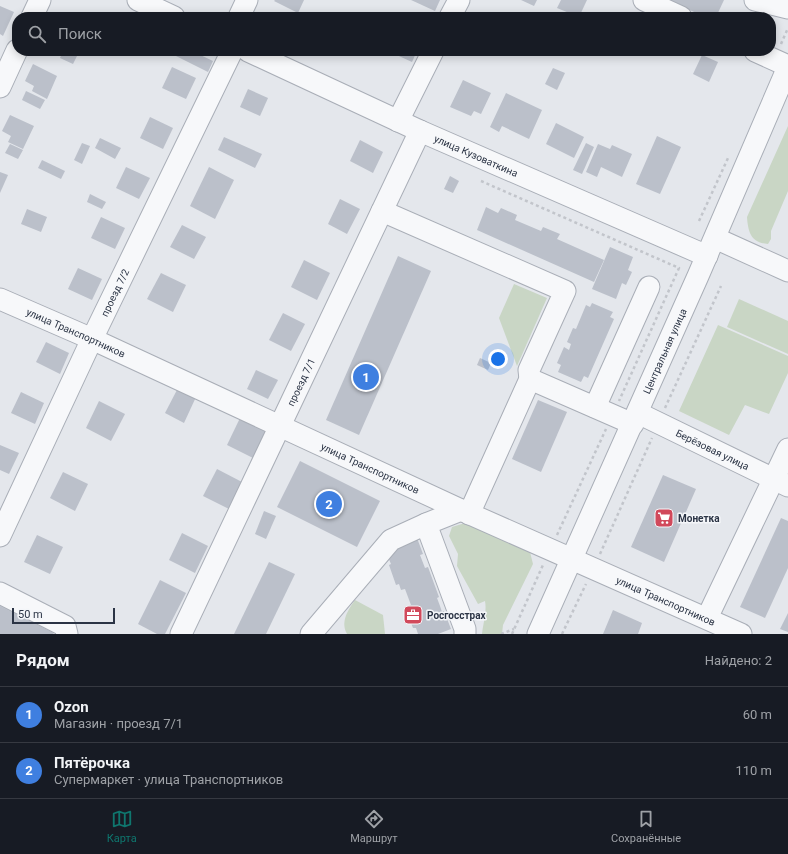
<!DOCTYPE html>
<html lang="ru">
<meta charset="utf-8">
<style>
body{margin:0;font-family:Roboto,sans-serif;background:#20242c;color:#f1f3f6}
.scale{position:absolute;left:12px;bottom:10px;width:103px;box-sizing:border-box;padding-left:4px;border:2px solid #2b3445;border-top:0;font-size:11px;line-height:14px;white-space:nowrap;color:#2b3445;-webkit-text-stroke:3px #f4f6f9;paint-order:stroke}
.you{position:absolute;left:498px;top:359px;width:14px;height:14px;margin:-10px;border:3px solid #fff;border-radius:50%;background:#1a73e8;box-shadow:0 0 0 6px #1a73e833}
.badge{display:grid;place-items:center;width:26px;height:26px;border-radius:50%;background:#0f766e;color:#fff;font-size:13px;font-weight:700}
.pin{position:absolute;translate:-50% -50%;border:2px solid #fff;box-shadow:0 1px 4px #0006}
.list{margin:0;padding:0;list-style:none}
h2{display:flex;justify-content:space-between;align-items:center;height:52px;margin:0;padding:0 16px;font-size:17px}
h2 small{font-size:13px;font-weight:400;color:#9ea1a6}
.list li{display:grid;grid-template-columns:26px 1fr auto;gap:12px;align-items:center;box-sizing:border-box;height:56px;padding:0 16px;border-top:1px solid #363941}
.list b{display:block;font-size:15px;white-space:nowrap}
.list p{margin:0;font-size:13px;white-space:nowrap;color:#9ea1a6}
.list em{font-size:13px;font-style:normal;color:#9ea1a6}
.icon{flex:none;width:22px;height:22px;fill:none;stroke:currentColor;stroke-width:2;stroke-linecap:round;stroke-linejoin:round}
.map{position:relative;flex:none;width:788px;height:634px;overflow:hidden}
.search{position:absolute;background:#171b24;box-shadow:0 2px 10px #0003;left:12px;right:12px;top:12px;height:44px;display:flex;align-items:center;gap:10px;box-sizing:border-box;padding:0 14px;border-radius:16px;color:#9ea1a6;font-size:15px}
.sheet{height:164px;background:#171b24}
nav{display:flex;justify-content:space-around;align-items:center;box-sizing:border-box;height:56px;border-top:1px solid #363941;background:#171b24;font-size:11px;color:#9ea1a6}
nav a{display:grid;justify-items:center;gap:2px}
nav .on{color:#0f766e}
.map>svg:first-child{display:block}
.green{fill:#c9d6c5}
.building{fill:#bbc0ca}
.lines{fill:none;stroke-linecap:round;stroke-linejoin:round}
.minor-casing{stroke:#a9aeb7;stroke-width:23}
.path{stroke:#c2c5cb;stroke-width:2.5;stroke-dasharray:3 3;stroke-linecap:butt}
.minor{stroke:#f7f8fa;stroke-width:21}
.labels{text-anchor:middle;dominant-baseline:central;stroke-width:3;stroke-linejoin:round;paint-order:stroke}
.street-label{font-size:10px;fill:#2b3445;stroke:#f4f6f9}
.poi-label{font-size:10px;font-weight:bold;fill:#2b3445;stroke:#f4f6f9;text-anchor:start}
</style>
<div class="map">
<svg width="788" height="634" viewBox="0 0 788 634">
<rect width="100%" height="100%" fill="#e4e7ec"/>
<g class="green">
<path d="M788 126V191L771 231V239L768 244C751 243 748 232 747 217Z"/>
<path d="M514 284 547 298 517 366 499 318Z"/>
<path d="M739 299 788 321V354L727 327Z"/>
<path d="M718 325 788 356V373L769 414 745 405 729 435 679 411Z"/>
<path d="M465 523 530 552 533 564 503 625 502 634H482C483 624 487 611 485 601L478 604 457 566 458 554 449 536 452 527Z"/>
<path d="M355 600 383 615 385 634H347C340 622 348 610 355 600Z"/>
</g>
<g class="building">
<path d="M275 0H304L298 13 274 1Z"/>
<path d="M411 0H440L435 11Z"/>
<path d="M521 0H537L534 6Z"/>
<path d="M561 0H587L579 17 557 8Z"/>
<path d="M668 0H724L716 17H705Z"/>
<path d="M0 6 14 12 3 36 0 34Z"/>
<path d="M613 13 622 17H611Z"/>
<path d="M63 51H71L78 54 73 64 60 58Z"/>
<path d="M171 51H192L213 61 208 72 170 53Z"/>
<path d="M388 51H417L412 62Z"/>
<path d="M702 55 718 62 709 82 693 74Z"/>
<path d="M33 64 57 76 47 99 32 91 34 86 25 81Z"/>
<path d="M172 67 196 78 186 99 162 88Z"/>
<path d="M553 68 565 73 557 90 545 84Z"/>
<path d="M463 80 491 93 481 114 474 111 471 116 450 107Z"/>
<path d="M248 89 268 98 260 116 240 107Z"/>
<path d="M26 91 45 100 40 109 22 100Z"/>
<path d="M506 93 542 110 529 139 502 126 499 132 490 127Z"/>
<path d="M10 115 34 126 23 149 8 142 11 136 2 131Z"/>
<path d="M150 117 173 128 163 149 140 138Z"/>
<path d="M556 123 584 137 574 158 546 144Z"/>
<path d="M657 136 681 147 660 194 636 184Z"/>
<path d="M224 137 262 154 255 168 218 150Z"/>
<path d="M100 138 121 148 115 159 95 148Z"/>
<path d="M360 140 383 152 373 173 350 161Z"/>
<path d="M82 143 90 146 82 164 74 160Z"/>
<path d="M586 143 594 147 582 174 573 170Z"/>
<path d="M10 144 23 150 18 159 5 153Z"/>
<path d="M598 144 610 149 612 145 632 154 622 177 601 167 597 177 586 172Z"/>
<path d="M42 160 65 171 61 179 38 168Z"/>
<path d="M126 167 150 178 139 199 116 188Z"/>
<path d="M209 167 234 180 215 219 190 206Z"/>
<path d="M0 172 8 175 0 193Z"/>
<path d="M450 176 459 181 453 193 444 189Z"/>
<path d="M90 194 106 202 102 209 87 202Z"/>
<path d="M340 199 360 209 347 234 328 224Z"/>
<path d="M486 207 498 213 501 208 517 215 515 220 541 231 543 227 560 234 557 239 604 260 594 282 477 230Z"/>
<path d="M27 209 47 217 41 232 21 224Z"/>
<path d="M101 217 125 228 115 249 91 238Z"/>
<path d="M182 225 206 237 194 259 170 247Z"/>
<path d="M610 247 633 257 628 270 632 272 626 285 622 283 616 299 592 289Z"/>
<path d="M398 256 431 271 359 435 326 420Z"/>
<path d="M304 260 330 273 317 300 291 287Z"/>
<path d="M78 268 102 279 92 300 68 289Z"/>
<path d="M161 273 186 285 173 312 147 299Z"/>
<path d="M592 303 613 312 610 317 614 319 588 378 584 376 581 382 558 372 561 365 557 363 564 347 569 350 571 344 567 342 573 328 576 329 586 305 590 307Z"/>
<path d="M283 313 305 324 291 351 269 340Z"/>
<path d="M46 342 69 353 60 374 36 362Z"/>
<path d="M480 358 491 363 488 370 477 365Z"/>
<path d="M256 370 278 380 268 399 247 389Z"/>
<path d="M178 388 196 397 184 423 165 413Z"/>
<path d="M21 392 44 403 35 424 11 413Z"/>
<path d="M538 400 567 412 541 472 512 459Z"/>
<path d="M99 401 125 414 111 441 86 428Z"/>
<path d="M240 418 266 431 253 458 227 445Z"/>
<path d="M0 445 19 453 9 474 0 470Z"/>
<path d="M300 461 380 501 357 547 277 507Z"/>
<path d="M217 469 242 482 229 509 203 496Z"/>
<path d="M63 472 88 484 75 511 50 498Z"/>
<path d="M663 475 696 489 664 562 631 547Z"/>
<path d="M264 511 276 516 266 539 255 534Z"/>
<path d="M781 518 788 521V568L765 618 740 607Z"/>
<path d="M182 533 208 546 195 573 169 560Z"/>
<path d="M37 535 63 547 50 574 24 562Z"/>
<path d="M417 538 423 554 420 555 425 568 428 567 439 597 437 598 440 606 442 612 444 611 451 629 438 634H418L416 628H413L407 613 410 612 408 606 411 605 405 589 401 590 399 584 396 585 389 565 391 564 388 557 392 556 390 549Z"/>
<path d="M269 562 295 574 266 634H234Z"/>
<path d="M160 580 186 593 165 634H157L138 624Z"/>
<path d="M0 606 54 633 53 634H0Z"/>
<path d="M613 610 642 623 638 634H603Z"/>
<path d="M788 613V632L780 629Z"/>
</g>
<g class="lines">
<g class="minor-casing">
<g id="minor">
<path d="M138 0 174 17"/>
<path d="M644 0 681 17"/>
<path d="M755 0 788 8"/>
<path d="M32 17 40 0"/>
<path d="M239 17 247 0"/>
<path d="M450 17 459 0"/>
<path id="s1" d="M248 51 420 131 707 256"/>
<path d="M755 51 788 66"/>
<path d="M0 87 17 50"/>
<path d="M398 121 433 51"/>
<path d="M382 211 565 291 529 370 530 379 633 424"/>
<path d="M715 238 788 271"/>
<path id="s2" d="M0 299 92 339 461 510 741 634"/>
<path d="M595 407 649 287"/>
<path id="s3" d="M638 413 788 486"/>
<path d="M461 510 426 524 465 629V634"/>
<path d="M469 514 530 379"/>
<path id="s4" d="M0 536 92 339 232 51"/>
<path d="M0 593 65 626 67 634"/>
<path d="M707 618 788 449"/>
<path id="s5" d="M181 634 420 131"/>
<path d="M311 634 391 540 426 524"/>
<path id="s6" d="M538 634 698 276 788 67"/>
</g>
</g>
<g class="path">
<path d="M781 44 788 28"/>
<path d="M481 181 679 268 619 401"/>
<path d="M699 221 729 156"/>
<path d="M665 408 721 286"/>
<path d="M557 535 606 429"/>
<path d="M600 554 652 438"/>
<path d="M501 634 514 629"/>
<path d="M512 634 543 565"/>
<path d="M562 634 586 584"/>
</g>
<use href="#minor" class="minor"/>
</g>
<defs>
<g id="supermarket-square" transform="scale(1)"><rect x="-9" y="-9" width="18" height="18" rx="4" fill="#d1495b" stroke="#f4f6f9"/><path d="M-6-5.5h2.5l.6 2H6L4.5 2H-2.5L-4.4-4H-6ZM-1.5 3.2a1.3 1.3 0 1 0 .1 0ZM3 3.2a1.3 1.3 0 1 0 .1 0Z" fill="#fff"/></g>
<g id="office-square" transform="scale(1)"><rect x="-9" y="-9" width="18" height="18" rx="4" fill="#d1495b" stroke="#f4f6f9"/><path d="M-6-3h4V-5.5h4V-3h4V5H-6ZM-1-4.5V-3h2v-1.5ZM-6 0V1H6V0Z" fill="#fff"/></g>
</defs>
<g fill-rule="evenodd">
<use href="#supermarket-square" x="664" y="518"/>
<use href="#office-square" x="413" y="615"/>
</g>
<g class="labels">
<g class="street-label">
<text stroke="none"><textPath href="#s1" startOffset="251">улица Кузоваткина</textPath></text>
<text stroke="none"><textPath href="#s4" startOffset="269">проезд 7/2</textPath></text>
<text stroke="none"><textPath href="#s2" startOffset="83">улица Транспортников</textPath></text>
<text stroke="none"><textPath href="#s6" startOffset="310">Центральная улица</textPath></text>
<text stroke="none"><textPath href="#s5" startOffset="279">проезд 7/1</textPath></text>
<text stroke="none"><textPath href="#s3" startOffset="83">Берёзовая улица</textPath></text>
<text stroke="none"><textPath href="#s2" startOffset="407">улица Транспортников</textPath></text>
<text stroke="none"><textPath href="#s2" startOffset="731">улица Транспортников</textPath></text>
</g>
<g class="poi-label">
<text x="678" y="518">Монетка</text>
<text x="427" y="615">Росгосстрах</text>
</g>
</g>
</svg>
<div class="scale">50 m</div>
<div class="you"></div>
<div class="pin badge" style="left:366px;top:377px;background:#3f7fe0">1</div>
<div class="pin badge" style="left:329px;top:504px;background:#3f7fe0">2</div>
<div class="search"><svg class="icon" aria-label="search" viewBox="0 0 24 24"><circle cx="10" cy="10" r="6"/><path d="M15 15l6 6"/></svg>Поиск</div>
</div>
<section class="sheet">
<h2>Рядом<small>Найдено: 2</small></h2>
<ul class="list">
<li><span class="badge" style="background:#3f7fe0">1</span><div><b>Ozon</b><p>Магазин · проезд 7/1</p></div><em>60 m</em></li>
<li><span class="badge" style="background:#3f7fe0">2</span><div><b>Пятёрочка</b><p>Супермаркет · улица Транспортников</p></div><em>110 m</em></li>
</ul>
</section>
<nav>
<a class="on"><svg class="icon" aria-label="map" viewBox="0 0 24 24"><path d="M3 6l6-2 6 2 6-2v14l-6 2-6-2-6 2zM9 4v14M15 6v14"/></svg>Карта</a>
<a><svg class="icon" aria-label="directions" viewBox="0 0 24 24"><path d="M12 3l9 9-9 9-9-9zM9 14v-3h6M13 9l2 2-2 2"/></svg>Маршрут</a>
<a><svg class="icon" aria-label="saved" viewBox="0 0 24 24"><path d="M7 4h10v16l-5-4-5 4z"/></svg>Сохранённые</a>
</nav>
